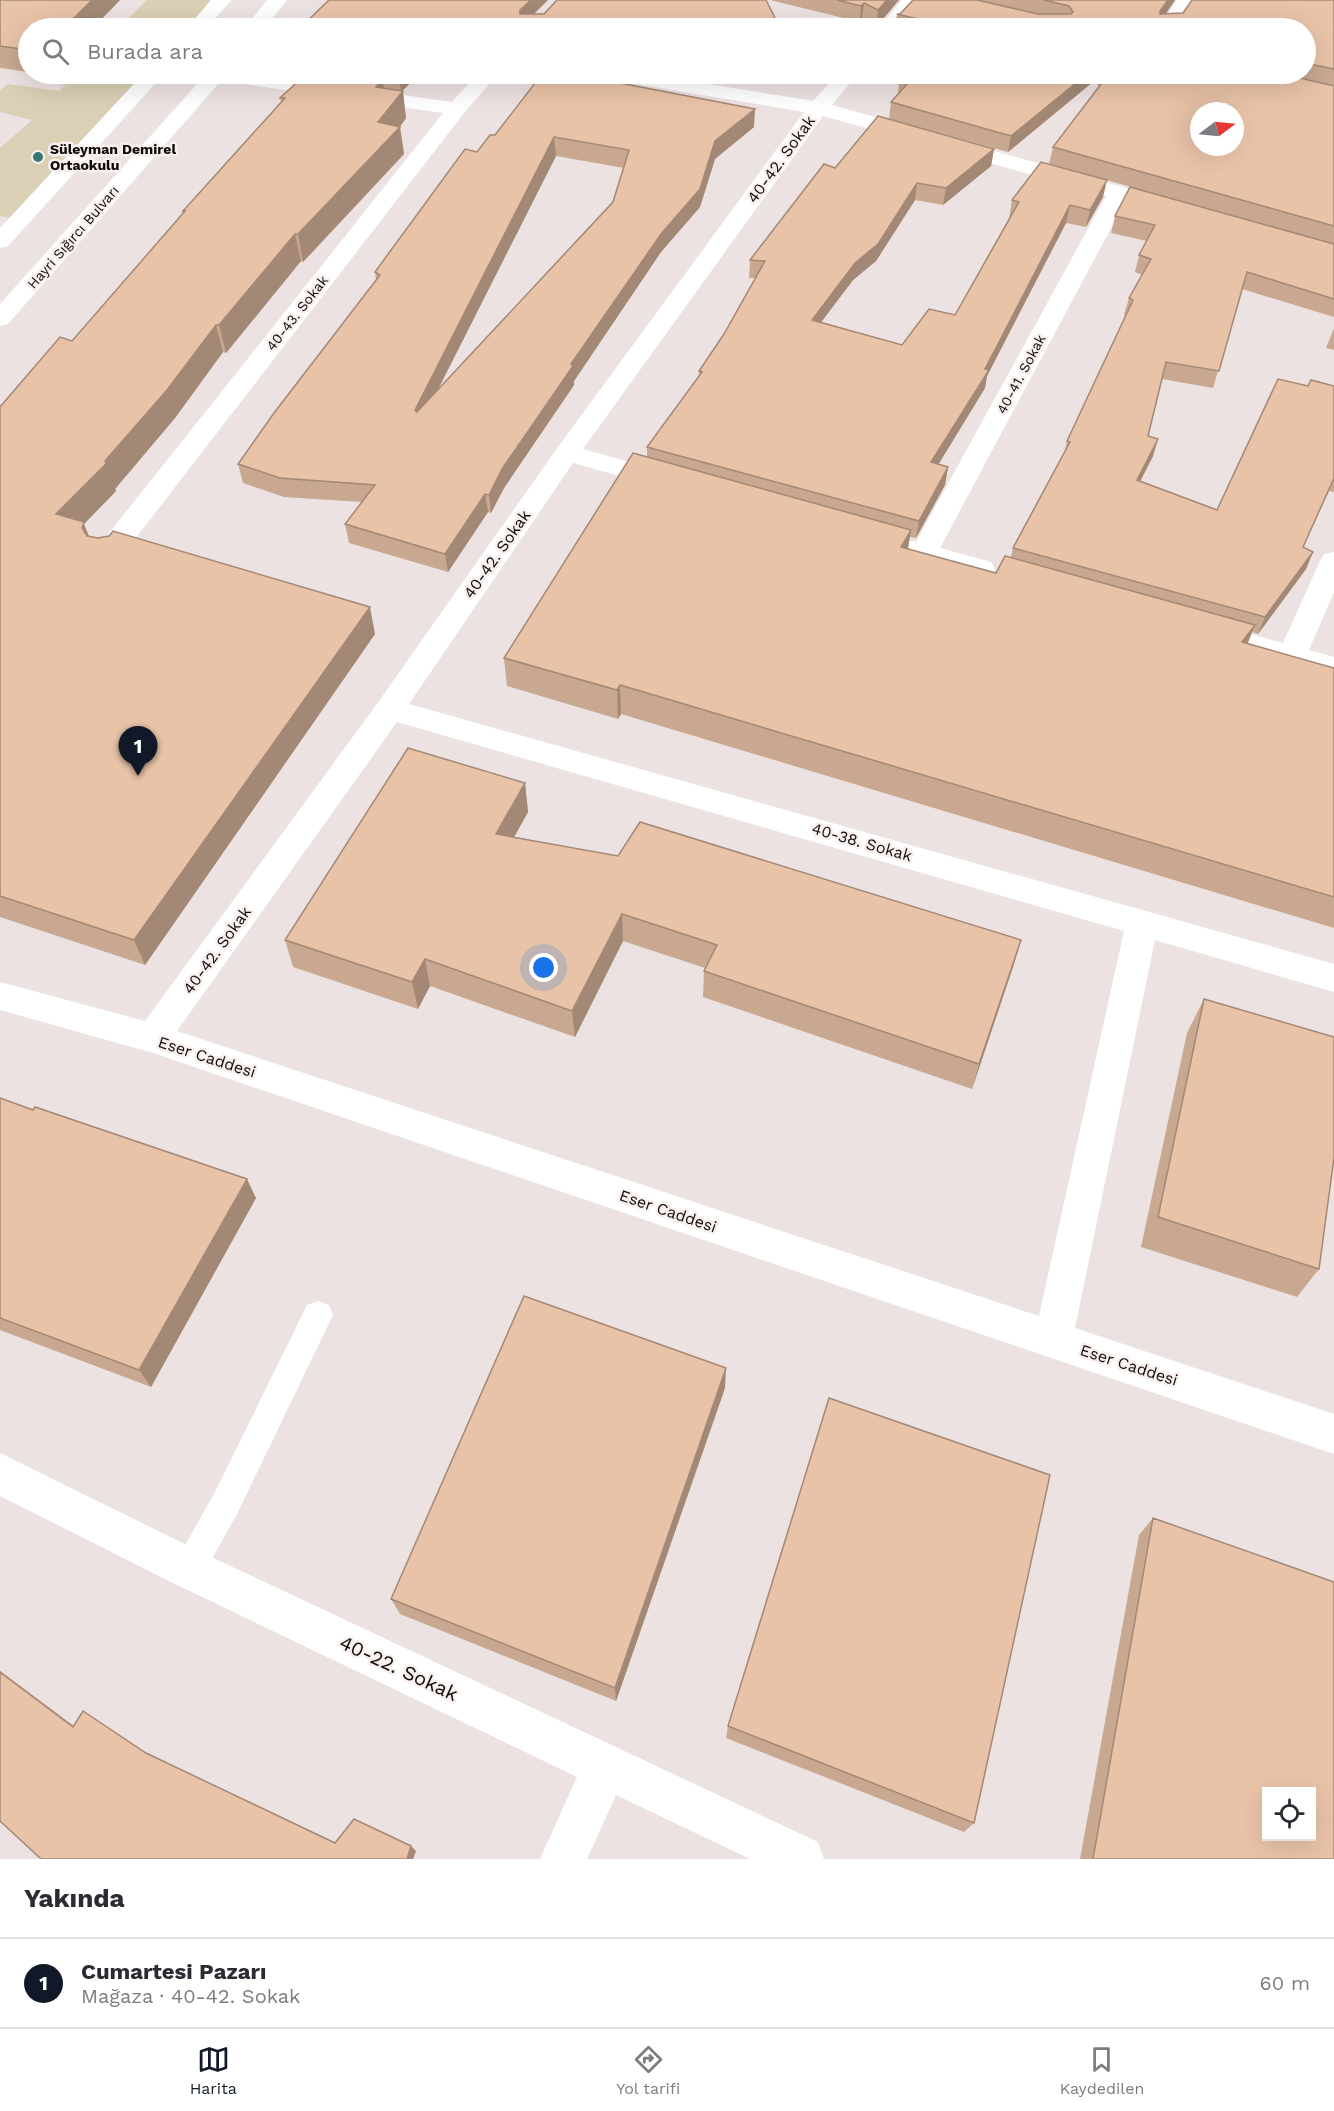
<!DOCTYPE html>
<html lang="tr">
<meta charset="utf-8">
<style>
body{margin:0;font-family:"Work Sans",sans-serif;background:#f7f7f7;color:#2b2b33}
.controls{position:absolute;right:18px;bottom:18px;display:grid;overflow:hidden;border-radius:0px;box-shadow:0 6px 24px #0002}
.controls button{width:54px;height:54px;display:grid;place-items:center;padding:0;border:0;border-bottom:2px solid #e1e1e2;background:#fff;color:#2b2b33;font:30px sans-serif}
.compass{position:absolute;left:1190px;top:102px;width:54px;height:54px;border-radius:50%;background:#fff;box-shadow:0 6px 24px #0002;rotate:74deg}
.you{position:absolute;left:544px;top:968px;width:21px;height:21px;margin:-15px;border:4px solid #fff;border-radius:50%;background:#1a73e8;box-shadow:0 0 0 9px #1a73e833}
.badge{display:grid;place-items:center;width:39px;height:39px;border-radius:50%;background:#111827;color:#fff;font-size:20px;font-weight:700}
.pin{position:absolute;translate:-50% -50px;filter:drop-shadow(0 2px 3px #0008)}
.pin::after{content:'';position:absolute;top:32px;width:21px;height:18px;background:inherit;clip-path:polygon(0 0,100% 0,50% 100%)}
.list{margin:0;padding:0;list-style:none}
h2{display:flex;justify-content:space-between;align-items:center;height:78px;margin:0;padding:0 24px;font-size:26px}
h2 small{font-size:20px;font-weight:400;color:#7c7c81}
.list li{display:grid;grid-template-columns:39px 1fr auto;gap:18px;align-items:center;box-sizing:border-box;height:90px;padding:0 24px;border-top:2px solid #e1e1e2}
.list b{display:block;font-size:22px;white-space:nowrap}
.list p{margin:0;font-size:20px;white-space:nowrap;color:#7c7c81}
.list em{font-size:20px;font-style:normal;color:#7c7c81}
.icon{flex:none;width:33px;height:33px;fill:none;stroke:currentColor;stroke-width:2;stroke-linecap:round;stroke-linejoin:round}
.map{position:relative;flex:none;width:1334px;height:1859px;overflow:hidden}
.search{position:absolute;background:#fff;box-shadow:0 6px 24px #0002;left:18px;right:18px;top:18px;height:66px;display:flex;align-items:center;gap:15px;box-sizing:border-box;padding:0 21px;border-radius:33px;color:#7c7c81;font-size:22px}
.sheet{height:168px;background:#fff}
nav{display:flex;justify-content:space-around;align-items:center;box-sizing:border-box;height:84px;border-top:2px solid #e1e1e2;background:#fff;font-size:16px;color:#7c7c81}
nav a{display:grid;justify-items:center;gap:3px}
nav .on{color:#111827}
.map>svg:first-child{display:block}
.green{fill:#dbcfb5}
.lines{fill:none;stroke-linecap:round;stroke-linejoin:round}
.service{fill:#fff;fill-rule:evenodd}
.minor{fill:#fff;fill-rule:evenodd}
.tertiary{fill:#fff;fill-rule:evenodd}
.wall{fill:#c8a890;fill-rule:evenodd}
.shaded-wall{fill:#a38876}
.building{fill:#e9c3a8;stroke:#a38876;stroke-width:1.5;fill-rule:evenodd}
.poi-dot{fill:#367a6d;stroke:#f9f0ee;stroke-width:2}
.labels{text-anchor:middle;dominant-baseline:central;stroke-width:5;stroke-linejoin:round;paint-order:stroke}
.far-poi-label{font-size:14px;font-weight:bold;fill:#0e0b0a;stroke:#f9f0ee;text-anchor:start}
.far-street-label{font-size:14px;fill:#0e0b0a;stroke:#f9f0ee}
.street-label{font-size:16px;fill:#0e0b0a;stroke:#f9f0ee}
.near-street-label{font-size:20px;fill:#0e0b0a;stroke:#f9f0ee}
</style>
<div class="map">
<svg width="1334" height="1859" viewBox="0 0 1334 1859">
<rect width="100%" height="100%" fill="#ece2e1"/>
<g class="green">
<path d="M147 0H214L188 28H119Z"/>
<path d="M76 74H148L17 219 0 216V148L32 120 0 112V90L8 84 59 91Z"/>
</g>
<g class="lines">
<path class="service" d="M318 1301 329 1305 333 1315 237 1514 200 1580 188 1584 176 1580 172 1568 215 1492 307 1305Z"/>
<g class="minor">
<path d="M902 0H922L897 28H878Z"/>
<path d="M1177 0H1197L1177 28H1158Z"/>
<path d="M207 74H255L452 102 477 74H498L464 113 118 561 108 563 98 561 94 554 98 547 443 113 217 80 210 78Z"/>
<path d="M603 74H647L813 101 837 74H858L832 105 1175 202 1178 207 1175 212 1167 214 1125 202 940 548 991 562 995 569 991 576 981 578 853 542 849 536 853 530 863 527 916 542 1106 196 823 116 583 449 675 475 679 481 675 487 666 489 573 463 409 704 1334 964V992L1155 940 1075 1328 1334 1414V1454L153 1053 0 1010V982L145 1021 379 701 558 447 804 112 613 80 606 78ZM397 722 1124 931 1039 1316 177 1031Z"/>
<path d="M1334 552V592L1309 650 1334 657V677L1194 638 1190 631 1194 624 1204 621 1283 643 1320 561 1324 554Z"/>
<path d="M0 1453 203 1553 818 1842 824 1859H750L616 1795 587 1859H540L577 1777 173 1583 0 1496Z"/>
</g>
<g class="tertiary">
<path d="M211 0H232L206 28H187Z"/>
<path d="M267 0H287L264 28H245Z"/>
<path d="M143 74H164L8 246 0 248V228Z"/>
<path d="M206 74H227L8 324 0 326V304Z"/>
</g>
</g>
<g class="wall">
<path d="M0 0H120L93 28H28V72L1 68 0 69Z"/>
<path d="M548 0 534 14 780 28H300Z"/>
<path d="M770 0H899L877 26 862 19 860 22Z"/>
<path d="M913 0H1175L1166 14 1183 13 1334 0V317L1242 289 1213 388 1162 379 1148 436 1153 456 1140 482 1217 510 1308 386H1334V492L1329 491 1303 547 1313 552 1306 569 1258 634 1252 632 1248 643 1334 668V928L621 714 618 719 507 686 504 658 647 457V447L699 377V371L724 334 756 278H749L750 260 835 168 994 149 991 166 943 205 915 200 876 261 853 280 821 322 902 345 955 315 1009 218 1012 200 1103 197 1086 227 1066 223 987 376 985 388 938 464 948 467 945 485 916 538 910 537 908 549 996 573 1011 557 1013 548 1065 450 1067 441 1126 316 1124 315 1129 298 1142 275 1135 272 1139 255 1147 241 1111 233 1115 216 1288 231 1049 164 1053 147 1099 86 1094 81 1008 152 889 119 891 102 898 94 899 81 906 74H1305V28H895L897 14H900Z"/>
<path d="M306 74H420L402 91 406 118 400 127 404 154 303 262 301 261 226 353 223 352 175 418 115 489 116 491 84 524 89 536 375 634 145 965 0 917V407L72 341 183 213V211L281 102 280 98Z"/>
<path d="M542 74H602V77L594 78 754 127 715 159 700 207 661 252 574 381V385L504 488 491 513 488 512 448 572 349 543 345 524 362 502 284 497 243 483 238 464 376 280 375 272 477 152 495 135ZM556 156 624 168 613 202 437 391Z"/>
<path d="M1334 328V350L1326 348Z"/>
<path d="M525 783 528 812 514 837 1021 940 1013 967 972 1089 703 997 704 971 705 968 623 941 575 1037 430 986 418 1009 293 967 285 940Z"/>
<path d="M1204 999 1319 1269 1297 1297 1141 1247 1187 1033Z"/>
<path d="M0 1098 256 1198 151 1387 0 1330Z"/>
<path d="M725 1388 616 1701 400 1614 391 1599Z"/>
<path d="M1153 1518 1334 1859H1080L1139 1535Z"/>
<path d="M728 1726 974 1823 964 1832 726 1738Z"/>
</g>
<g class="shaded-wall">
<path d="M92 0H120L93 28H64Z"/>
<path d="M531 0H548L521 26 520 10Z"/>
<path d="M887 0H899L877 26 878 10Z"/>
<path d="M1168 0H1175L1156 27 1160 11Z"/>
<path d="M864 3 862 19 860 22 861 6Z"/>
<path d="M402 74H420L401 92 399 76Z"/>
<path d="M1087 74H1095L1094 81 1008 152 1011 136Z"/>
<path d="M383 80 386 107 376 87Z"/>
<path d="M403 91 406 118 395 133 400 127 404 154 303 262 298 234 378 122Z"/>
<path d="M755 109 754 127 715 159 700 207 661 252 574 381V385L504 488 491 513 489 495 502 469 571 364 715 141Z"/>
<path d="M554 137 556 156 418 429 415 410Z"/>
<path d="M994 149 991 166 943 205 946 188Z"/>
<path d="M1107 180 1103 197 1086 227 1090 210Z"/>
<path d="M917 183 915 200 876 261 853 280 810 337 812 320 855 263Z"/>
<path d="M1070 205 1066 223 987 376 985 388 929 480 931 462 985 369Z"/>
<path d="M295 234 301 261 226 353 219 325Z"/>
<path d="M216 325 223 352 175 418 115 489 116 491 84 524 94 550 82 528 56 514 105 461Z"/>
<path d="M1158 439 1153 456 1132 497 1137 480Z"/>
<path d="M948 467 945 485 916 538 919 521Z"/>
<path d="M485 494 488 512 448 572 445 554Z"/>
<path d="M911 530 906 559 901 547Z"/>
<path d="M1313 552 1306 569 1258 634 1265 617Z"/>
<path d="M370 607 375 634 145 965 134 940Z"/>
<path d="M1255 625 1243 654 1242 642Z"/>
<path d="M620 685 621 714 618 719 617 690Z"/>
<path d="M525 783 528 812 500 862 496 834Z"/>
<path d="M622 914 623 941 575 1037 572 1011Z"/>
<path d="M1021 940 1013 967 972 1089 979 1064Z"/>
<path d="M425 959 430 986 418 1009 412 982Z"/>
<path d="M247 1179 256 1198 151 1387 139 1370Z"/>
<path d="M726 1368 725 1388 616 1701 615 1688Z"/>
<path d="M0 1671 83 1733 73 1727 0 1672Z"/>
<path d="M411 1846 416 1851 413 1859H407Z"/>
</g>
<g class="building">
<path d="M0 0H92L64 28H28V50L0 46Z"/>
<path d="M329 0H531L520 10V14H544L557 0H766L780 28H469L451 26 448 28H300Z"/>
<path d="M837 0H887L878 10 864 3 861 6Z"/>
<path d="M913 0H977L1038 14H1071L1073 12 1069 6 1044 0H1168L1160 11V14L1183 13 1192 0H1334V69L1305 63V28H940L943 25 897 14H900Z"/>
<path d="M306 74H336L383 80 376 87 403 91 378 122 400 127 298 234H295L219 325H216L167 390 105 461 106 464 56 514 84 522 82 528 87 536 98 538 109 536 113 531 370 607 134 940 0 896V407L60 337 72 341 185 211H183L285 98H280Z"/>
<path d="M379 74H402L399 76Z"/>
<path d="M542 74H573L755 109 715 141 700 189 661 234 571 364 573 366 502 469 489 495 485 494 445 554 345 524 375 485 280 478 238 464 274 413 380 275 375 272 465 149 477 152 490 135H495ZM554 137 629 150 613 202 417 412 415 410Z"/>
<path d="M906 74H1087L1011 136 891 102 907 84 899 81Z"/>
<path d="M1106 74H1283L1334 86V226L1053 147 1108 75ZM1199 111H1235V147H1199Z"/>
<path d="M878 116 994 149 946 188 917 183 878 244 855 263 812 320 902 345 929 309 955 315 1019 202 1012 200 1041 162 1107 180 1090 210 1070 205 985 369 989 370 931 462 948 467 919 521 647 447 702 372 699 371 724 334 765 261 750 260 824 164 835 168Z"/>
<path d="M1130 187 1334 244V299L1247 272 1219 371 1166 362 1148 436 1158 439 1137 480 1217 510 1278 379 1308 386 1311 380 1334 386V478L1303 547 1313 552 1265 617 1013 548 1070 442 1067 441 1133 300 1129 298 1151 259 1139 255 1155 225 1115 216Z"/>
<path d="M633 453 911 530 901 547 996 573 1005 556 1255 625 1242 642 1334 668V897L620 685 617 690 504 658Z"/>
<path d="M408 748 525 783 496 834 618 856 640 822 1021 940 979 1064 704 971 717 945 622 914 572 1011 425 959 412 982 285 940Z"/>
<path d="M1204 999 1334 1037V1158L1319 1269 1158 1217Z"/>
<path d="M0 1098 33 1110 35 1107 247 1179 139 1370 0 1318Z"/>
<path d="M524 1296 726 1368 615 1688 391 1599Z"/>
<path d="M829 1398 1050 1475 974 1823 728 1726Z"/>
<path d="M1153 1518 1334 1582V1859H1093ZM1266 1791H1311V1836H1266Z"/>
<path d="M0 1672 73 1727 83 1711 146 1753 335 1843 354 1819 411 1846 407 1859H41L0 1821Z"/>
</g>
<circle class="poi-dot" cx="38" cy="157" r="6"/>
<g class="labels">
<g class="far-poi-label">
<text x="50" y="149">Süleyman Demirel<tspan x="50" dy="16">Ortaokulu</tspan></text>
</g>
<g class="far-street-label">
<text transform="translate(73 237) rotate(-49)">Hayri Sığırcı Bulvarı</text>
<text transform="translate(297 313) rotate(-52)">40-43. Sokak</text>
<text transform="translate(1021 374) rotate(-62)">40-41. Sokak</text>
</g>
<g class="street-label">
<text transform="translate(781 159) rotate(-54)">40-42. Sokak</text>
<text transform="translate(497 554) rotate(-55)">40-42. Sokak</text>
<text transform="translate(862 842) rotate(16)">40-38. Sokak</text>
<text transform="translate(217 950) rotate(-54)">40-42. Sokak</text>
<text transform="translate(207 1057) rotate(18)">Eser Caddesi</text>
<text transform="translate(668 1211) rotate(19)">Eser Caddesi</text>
<text transform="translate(1129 1365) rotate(18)">Eser Caddesi</text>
</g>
<g class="near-street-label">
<text transform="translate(399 1668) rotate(25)">40-22. Sokak</text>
</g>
</g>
</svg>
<div class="controls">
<button><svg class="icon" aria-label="locate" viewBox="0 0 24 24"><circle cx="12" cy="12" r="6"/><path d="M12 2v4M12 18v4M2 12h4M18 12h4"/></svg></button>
</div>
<svg class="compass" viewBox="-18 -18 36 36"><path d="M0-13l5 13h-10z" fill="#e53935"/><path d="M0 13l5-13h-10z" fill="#7c7c81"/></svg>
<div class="you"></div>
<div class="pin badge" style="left:138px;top:776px">1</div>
<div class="search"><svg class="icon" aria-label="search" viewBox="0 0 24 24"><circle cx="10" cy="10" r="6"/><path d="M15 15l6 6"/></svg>Burada ara</div>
</div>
<section class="sheet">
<h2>Yakında<small></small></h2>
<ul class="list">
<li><span class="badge">1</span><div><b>Cumartesi Pazarı</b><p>Mağaza · 40-42. Sokak</p></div><em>60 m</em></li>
</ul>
</section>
<nav>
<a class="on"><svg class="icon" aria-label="map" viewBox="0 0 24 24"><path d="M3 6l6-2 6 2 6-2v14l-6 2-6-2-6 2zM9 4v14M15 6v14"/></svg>Harita</a>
<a><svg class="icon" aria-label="directions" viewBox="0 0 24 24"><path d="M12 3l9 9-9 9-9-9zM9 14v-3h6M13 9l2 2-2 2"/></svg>Yol tarifi</a>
<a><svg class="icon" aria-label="saved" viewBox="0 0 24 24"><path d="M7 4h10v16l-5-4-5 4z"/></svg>Kaydedilen</a>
</nav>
